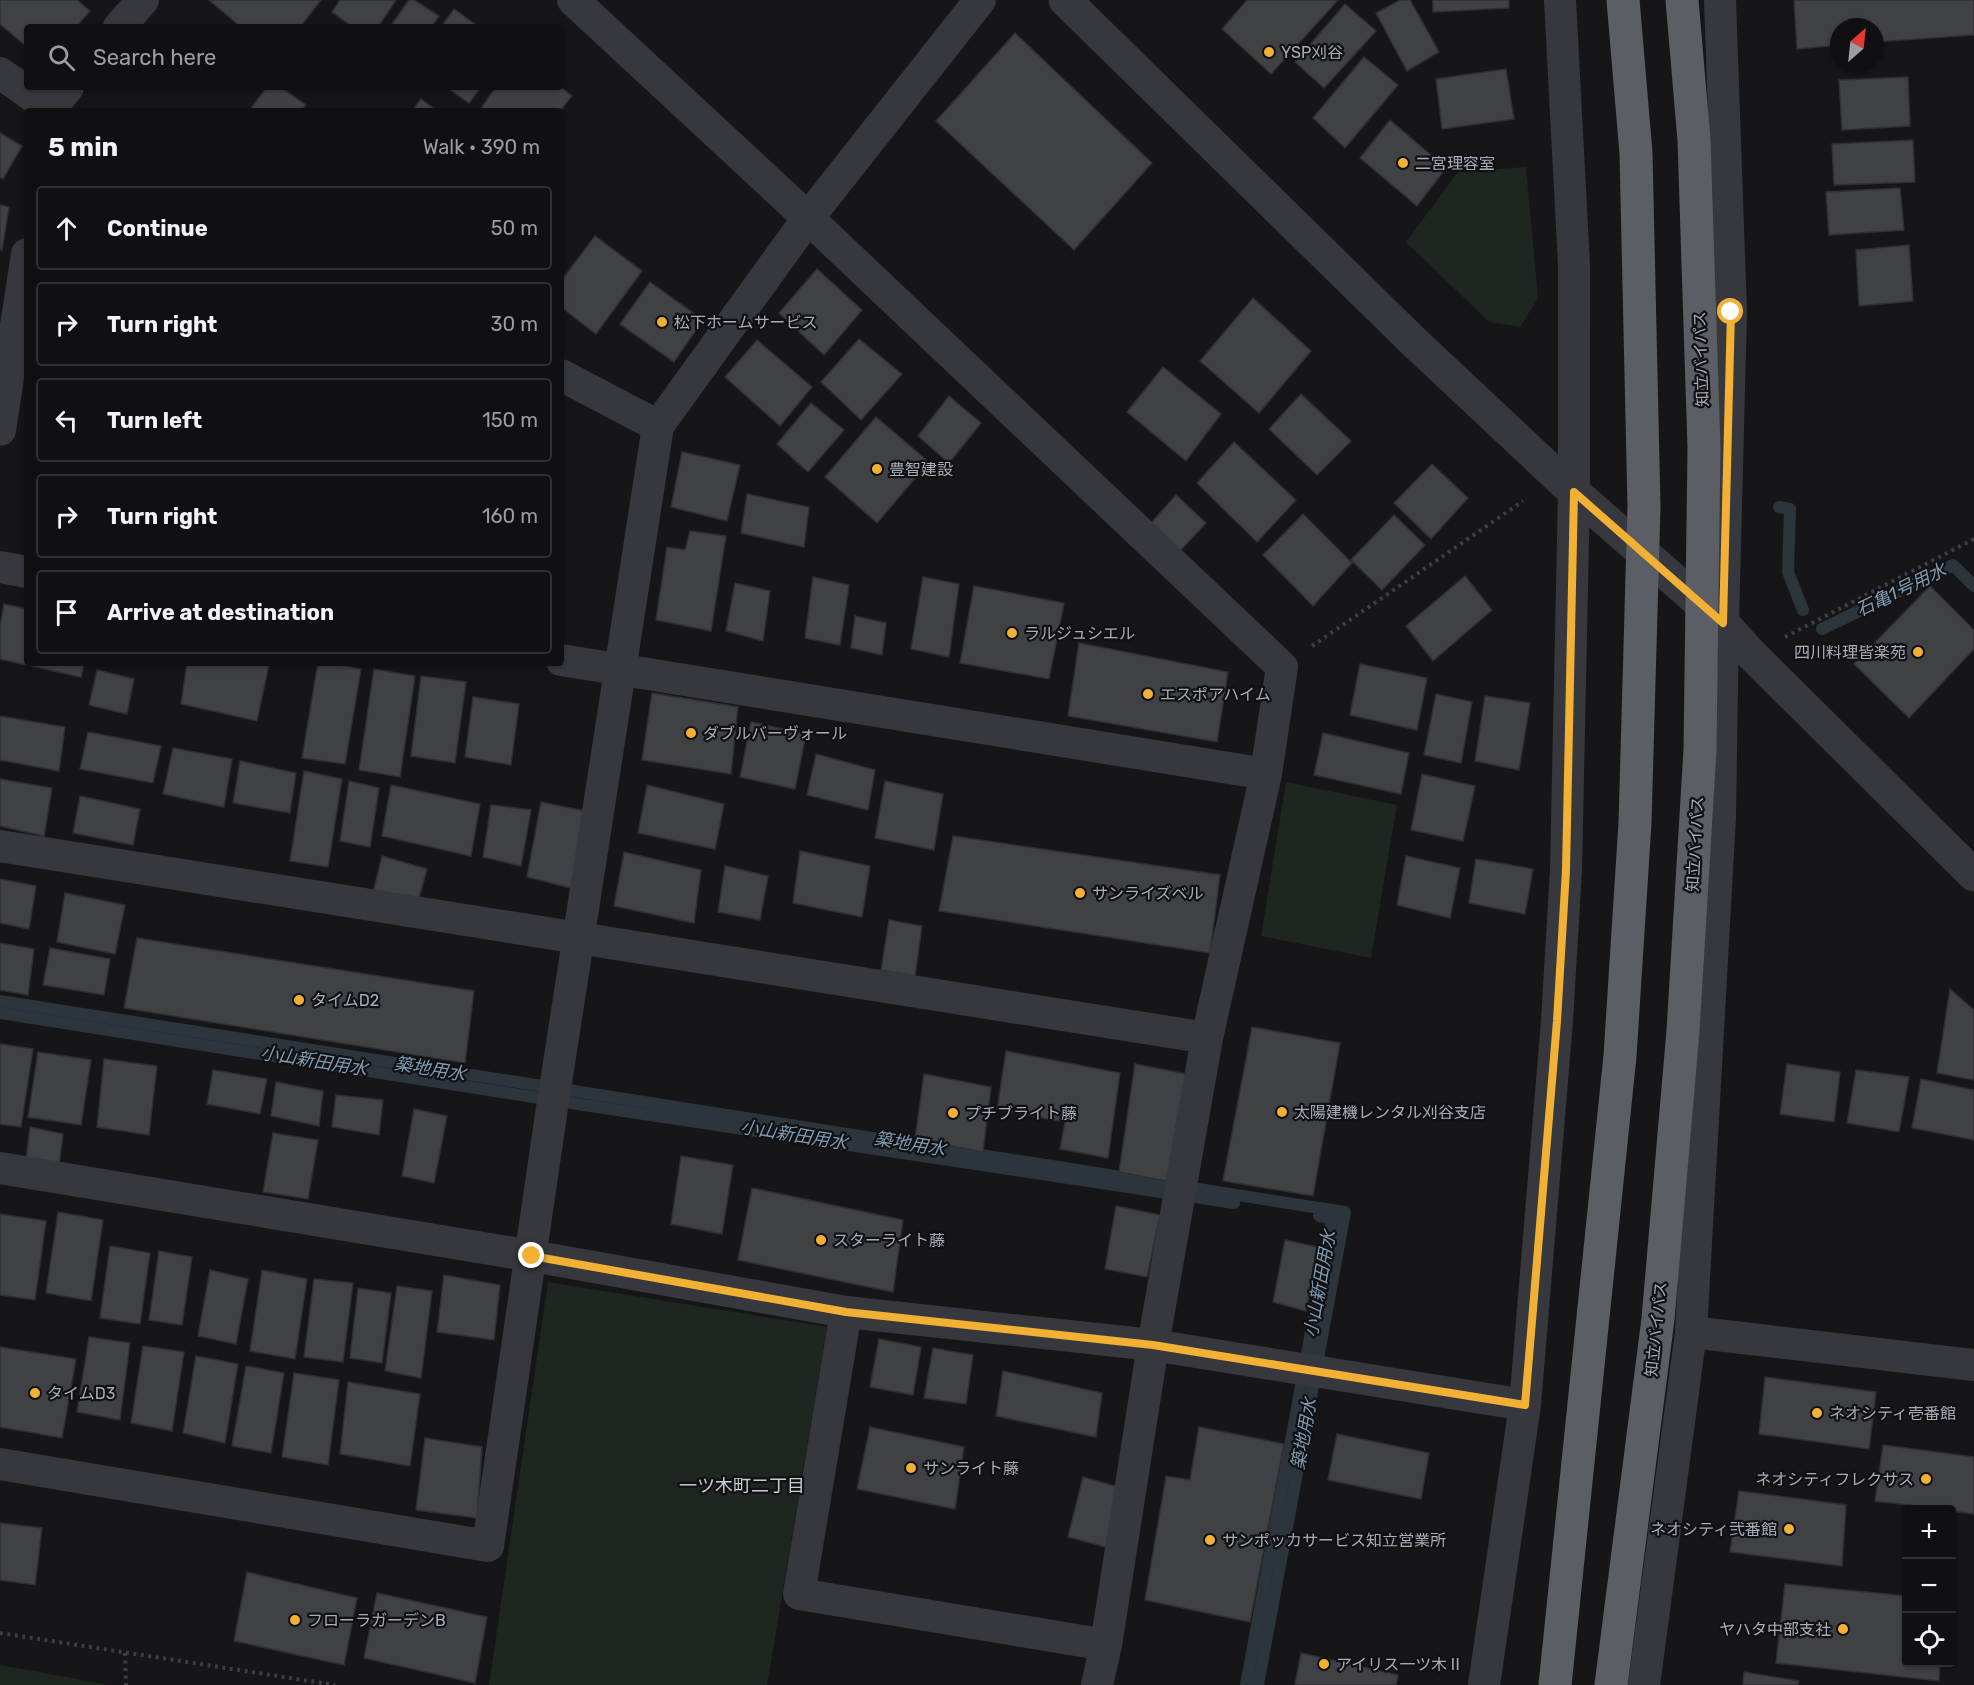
<!DOCTYPE html>
<meta charset="utf-8">
<style>
body{margin:0;font-family:Rubik,"Noto Sans JP",sans-serif;background:#19191b;color:#f1f3f6}
.controls{position:absolute;right:18px;bottom:18px;display:grid;overflow:hidden;border-radius:6px;box-shadow:0 2px 4px #0004}
.controls button{width:54px;height:54px;display:grid;place-items:center;padding:0;border:0;border-bottom:2px solid #303032;background:#101012;color:#f1f3f6;font:30px sans-serif}
.compass{position:absolute;left:1830px;top:18px;width:54px;height:54px;border-radius:50%;background:#101012;box-shadow:0 2px 4px #0004;rotate:27deg}
.stop{position:absolute;width:18px;height:18px;margin:-14px;border:4px solid #f2b134;border-radius:50%;background:#fff}
.stop.end{background:#f2b134;border-color:#fff;box-shadow:0 2px 6px #0008}
.list{margin:0;padding:0;list-style:none}
h2{display:flex;justify-content:space-between;align-items:center;height:78px;margin:0;padding:0 24px;font-size:26px}
h2 small{font-size:20px;font-weight:400;color:#9c9d9f}
.list li{display:grid;grid-template-columns:39px 1fr auto;gap:18px;align-items:center;box-sizing:border-box;height:84px;margin:0 12px 12px;padding:0 12px;border:2px solid #303032;border-radius:6px}
.list b{display:block;font-size:22px;white-space:nowrap}
.list em{font-size:20px;font-style:normal;color:#9c9d9f}
.icon{flex:none;width:33px;height:33px;fill:none;stroke:currentColor;stroke-width:2;stroke-linecap:round;stroke-linejoin:round}
.map{position:relative;flex:none;width:1974px;height:1685px;overflow:hidden}
.search{position:absolute;background:#101012;box-shadow:0 2px 4px #0004;left:24px;top:24px;width:540px;height:66px;display:flex;align-items:center;gap:15px;box-sizing:border-box;padding:0 21px;border-radius:6px;color:#9c9d9f;font-size:22px}
.panel{position:absolute;background:#101012;box-shadow:0 2px 4px #0004;left:24px;top:108px;width:540px;height:558px;border-radius:6px}
.map>svg:first-child{display:block}
.green{fill:#1e261f}
.lines{fill:none;stroke-linecap:round;stroke-linejoin:round}
.stream{stroke:#2c353c;stroke-width:12}
.building{fill:#404145;stroke:#303034;stroke-width:1.5}
.path{stroke:#3d3f44;stroke-width:4;stroke-dasharray:3 4.5;stroke-linecap:butt}
.minor{stroke:#37383d;stroke-width:32}
.tertiary{stroke:#37383d;stroke-width:33}
.trunk-bridge{stroke:#5b5e65;stroke-width:33}
.route{stroke:#f2b134;stroke-width:8}
.poi-dot{fill:#f2b134;stroke:#111113;stroke-width:2}
.labels{text-anchor:middle;dominant-baseline:central;stroke-width:4.5;stroke-linejoin:round;paint-order:stroke}
.poi-label{font-size:16px;fill:#a8adb8;stroke:#111113;text-anchor:start}
.street-label{font-size:16px;fill:#a8adb8;stroke:#111113}
.water-label{font-size:18px;font-style:italic;fill:#7f9bb3;stroke:#111113}
.neighbourhood-label{font-size:18px;fill:#c9ccd4;stroke:#111113}
</style>
<div class="map">
<svg width="1974" height="1685" viewBox="0 0 1974 1685">
<rect width="100%" height="100%" fill="#161618"/>
<g class="green">
<path d="M1526 167 1538 298 1520 327 1489 322 1406 242 1458 172Z"/>
<path d="M1286 782 1397 805 1371 958 1261 936Z"/>
<path d="M548 1282 827 1327 767 1685H489Z"/>
<path d="M0 1665 105 1684V1685H0Z"/>
</g>
<g class="lines">
<g class="stream">
<path d="M1779 507 1790 509 1788 572 1803 610"/>
<path d="M1822 629 1953 565 1974 586"/>
<path d="M0 1001 1345 1212 1258 1685"/>
<path d="M0 1013 584 1105 1234 1203"/>
<path d="M1246 1685 1332 1218 1319 1216"/>
</g>
</g>
<g class="building">
<path d="M0 0H77L90 11 76 27H27V47L0 24Z"/>
<path d="M209 0H321L300 27H241Z"/>
<path d="M340 0H396L378 27H353L332 12Z"/>
<path d="M409 0H414L439 16 431 27H390Z"/>
<path d="M1247 0H1338L1271 74 1222 29Z"/>
<path d="M1400 0H1410L1439 52 1407 71 1376 13Z"/>
<path d="M1433 0H1509V8L1433 12Z"/>
<path d="M1794 0H1974V35L1875 42V27H1839V45L1797 49Z"/>
<path d="M1345 4 1376 31 1324 88 1295 62Z"/>
<path d="M454 9 479 27H441Z"/>
<path d="M1015 33 1152 163 1074 250 936 121Z"/>
<path d="M1364 57 1398 85 1345 148 1313 118Z"/>
<path d="M1506 69 1514 119 1442 129 1436 79Z"/>
<path d="M1908 77 1910 126 1842 130 1839 80Z"/>
<path d="M267 87H280L306 105 301 111H249Z"/>
<path d="M446 87H481L469 103Z"/>
<path d="M496 87H560L572 96 560 111H479Z"/>
<path d="M421 99 437 111H412Z"/>
<path d="M1390 120 1446 168 1417 206 1360 158Z"/>
<path d="M0 133 22 146 3 179 0 177Z"/>
<path d="M1913 140 1915 182 1834 185 1832 144Z"/>
<path d="M1900 188 1904 230 1829 235 1826 192Z"/>
<path d="M0 205 9 207 2 250H0Z"/>
<path d="M595 236 642 271 596 334 561 307V281Z"/>
<path d="M1909 245 1913 301 1859 306 1856 250Z"/>
<path d="M817 269 862 310 824 355 779 313Z"/>
<path d="M650 282 703 320 674 362 620 324Z"/>
<path d="M1253 298 1311 351 1259 413 1200 361Z"/>
<path d="M859 339 902 374 861 420 821 382Z"/>
<path d="M757 340 812 387 780 426 725 377Z"/>
<path d="M1163 367 1221 414 1186 461 1127 412Z"/>
<path d="M1301 394 1351 441 1317 475 1269 429Z"/>
<path d="M949 396 981 423 949 463 918 436Z"/>
<path d="M811 403 844 430 808 472 777 444Z"/>
<path d="M876 417 929 462 877 523 825 477Z"/>
<path d="M1234 442 1296 500 1257 542 1197 483Z"/>
<path d="M682 452 740 465 727 521 671 507Z"/>
<path d="M1432 464 1468 498 1431 539 1394 503Z"/>
<path d="M747 494 809 507 804 547 741 533Z"/>
<path d="M1176 495 1206 523 1179 552 1151 523Z"/>
<path d="M1303 514 1352 563 1313 606 1263 555Z"/>
<path d="M1394 515 1425 545 1382 590 1351 560Z"/>
<path d="M690 531 726 536 711 631 656 620 667 547 685 550Z"/>
<path d="M1465 576 1492 610 1433 661 1406 626Z"/>
<path d="M813 577 849 585 840 645 805 638Z"/>
<path d="M923 577 959 584 949 657 911 649Z"/>
<path d="M735 583 770 591 763 641 726 631Z"/>
<path d="M974 586 1064 603 1049 679 960 663Z"/>
<path d="M1930 586 1974 630V649L1909 718 1854 664Z"/>
<path d="M4 604 27 609V663H84L81 677 0 659V627Z"/>
<path d="M855 616 886 623 882 655 851 648Z"/>
<path d="M1079 643 1228 672 1217 742 1068 716Z"/>
<path d="M187 663 269 664 257 721 181 704Z"/>
<path d="M318 663H330L361 669 345 764 302 758Z"/>
<path d="M1360 664 1427 678 1417 730 1350 715Z"/>
<path d="M374 669 415 676 400 777 359 770Z"/>
<path d="M97 670 134 679 127 714 89 705Z"/>
<path d="M421 676 466 682 455 763 411 756Z"/>
<path d="M652 693 738 707 731 774 642 760Z"/>
<path d="M1436 694 1472 702 1461 763 1424 755Z"/>
<path d="M1485 696 1530 703 1519 770 1475 761Z"/>
<path d="M473 697 519 704 511 765 465 757Z"/>
<path d="M0 716 65 727 59 771 0 760Z"/>
<path d="M751 722 806 734 795 789 740 777Z"/>
<path d="M88 732 161 746 153 783 80 769Z"/>
<path d="M1323 733 1409 753 1401 794 1314 775Z"/>
<path d="M173 748 232 759 224 807 163 794Z"/>
<path d="M816 754 875 770 868 810 807 795Z"/>
<path d="M240 761 296 773 290 813 233 803Z"/>
<path d="M304 771 342 779 328 867 290 861Z"/>
<path d="M1422 774 1475 786 1463 841 1411 830Z"/>
<path d="M0 779 52 788 44 836 0 826Z"/>
<path d="M349 781 379 788 370 847 340 841Z"/>
<path d="M885 781 943 794 934 850 875 838Z"/>
<path d="M391 785 480 804 471 856 382 836Z"/>
<path d="M647 785 724 804 715 849 638 833Z"/>
<path d="M80 796 140 809 133 845 73 833Z"/>
<path d="M541 802 585 811 571 888 527 877Z"/>
<path d="M491 805 531 810 521 866 483 857Z"/>
<path d="M953 836 1220 875 1210 953 939 911Z"/>
<path d="M800 851 870 866 862 917 793 903Z"/>
<path d="M624 852 701 870 694 923 614 906Z"/>
<path d="M382 856 427 869 417 905 373 893Z"/>
<path d="M1406 856 1460 868 1450 918 1397 905Z"/>
<path d="M1476 859 1533 869 1525 914 1469 903Z"/>
<path d="M725 866 768 876 760 920 718 912Z"/>
<path d="M0 879 36 886 29 929 0 923Z"/>
<path d="M65 893 125 905 115 954 57 942Z"/>
<path d="M889 920 922 926 915 976 881 970Z"/>
<path d="M137 938 474 991 465 1063 124 1008Z"/>
<path d="M0 943 34 949 28 995 0 990Z"/>
<path d="M50 948 110 959 104 995 43 985Z"/>
<path d="M1950 989 1974 1010V1080L1937 1073Z"/>
<path d="M1252 1027 1340 1043 1313 1196 1223 1181Z"/>
<path d="M0 1044 33 1049 21 1127 0 1124Z"/>
<path d="M1006 1051 1120 1073 1108 1158 1060 1149 1065 1122 997 1110Z"/>
<path d="M38 1052 91 1060 81 1125 28 1117Z"/>
<path d="M104 1059 157 1066 149 1135 97 1127Z"/>
<path d="M1135 1064 1187 1074 1171 1182 1119 1172Z"/>
<path d="M1787 1064 1840 1072 1834 1122 1780 1114Z"/>
<path d="M213 1070 267 1079 260 1114 207 1104Z"/>
<path d="M1856 1070 1909 1077 1899 1132 1847 1123Z"/>
<path d="M924 1074 991 1087 983 1152 915 1139Z"/>
<path d="M1921 1079 1974 1090V1140L1912 1128Z"/>
<path d="M276 1082 323 1091 319 1126 271 1116Z"/>
<path d="M336 1095 383 1100 379 1135 332 1127Z"/>
<path d="M414 1109 447 1116 434 1183 402 1176Z"/>
<path d="M30 1127 63 1134 59 1166 26 1161Z"/>
<path d="M273 1133 318 1140 308 1199 263 1192Z"/>
<path d="M681 1156 733 1165 722 1234 671 1224Z"/>
<path d="M752 1188 903 1220 893 1292 738 1260Z"/>
<path d="M1116 1206 1160 1215 1147 1277 1105 1269Z"/>
<path d="M58 1212 103 1220 91 1301 46 1293Z"/>
<path d="M0 1214 46 1221 35 1300 0 1295Z"/>
<path d="M1285 1240 1318 1247 1306 1311 1273 1302Z"/>
<path d="M110 1246 150 1253 140 1324 100 1318Z"/>
<path d="M159 1251 192 1257 182 1325 149 1320Z"/>
<path d="M210 1270 248 1279 236 1344 198 1336Z"/>
<path d="M262 1270 307 1279 295 1359 250 1351Z"/>
<path d="M444 1275 500 1285 494 1340 437 1332Z"/>
<path d="M314 1279 353 1283 343 1362 304 1357Z"/>
<path d="M397 1286 432 1291 421 1378 385 1371Z"/>
<path d="M358 1288 391 1293 382 1363 350 1358Z"/>
<path d="M89 1337 130 1343 120 1420 77 1412Z"/>
<path d="M879 1339 921 1347 913 1395 870 1387Z"/>
<path d="M143 1346 184 1352 172 1431 131 1423Z"/>
<path d="M0 1347 76 1359 62 1438 0 1427Z"/>
<path d="M933 1348 973 1355 966 1404 924 1398Z"/>
<path d="M196 1356 238 1364 225 1443 183 1433Z"/>
<path d="M246 1366 284 1373 271 1453 232 1446Z"/>
<path d="M1003 1371 1102 1393 1096 1437 996 1416Z"/>
<path d="M294 1373 339 1380 328 1465 282 1457Z"/>
<path d="M1765 1377 1876 1392 1869 1449 1759 1434Z"/>
<path d="M348 1382 420 1394 410 1466 340 1454Z"/>
<path d="M870 1427 964 1447 955 1509 857 1489Z"/>
<path d="M1199 1427 1284 1444 1250 1622 1145 1600 1166 1476 1190 1480Z"/>
<path d="M1337 1434 1429 1453 1421 1499 1328 1480Z"/>
<path d="M425 1438 482 1447 477 1518 416 1510Z"/>
<path d="M1883 1445 1974 1457V1514L1952 1511V1510L1875 1501Z"/>
<path d="M1083 1477 1122 1488 1106 1547 1068 1537Z"/>
<path d="M1739 1491 1846 1505 1842 1566 1730 1552Z"/>
<path d="M0 1523 42 1528 35 1585 0 1580Z"/>
<path d="M247 1572 357 1598 344 1665 234 1641Z"/>
<path d="M1785 1584 1906 1596V1662H1940L1939 1681 1776 1663Z"/>
<path d="M377 1593 487 1617 475 1683 364 1658Z"/>
<path d="M1301 1653 1398 1675 1396 1685H1295Z"/>
<path d="M1744 1672 1799 1681 1798 1685H1743Z"/>
</g>
<g class="lines">
<g class="path">
<path d="M1785 637 1974 539"/>
<path d="M1312 646 1523 501"/>
<path d="M0 1633 335 1685"/>
<path d="M125 1653 126 1685"/>
</g>
<g class="minor">
<path d="M573 0 808 218 1282 667 1266 774 1207 1038 1153 1345 1106 1645 1097 1685"/>
<path d="M119 27 143 0"/>
<path d="M0 73 54 111"/>
<path d="M49 111 68 87"/>
<path d="M561 375 658 426 808 218 980 0"/>
<path d="M0 430 27 254"/>
<path d="M0 567 27 572"/>
<path d="M561 660 1266 774"/>
<path d="M0 846 1207 1038"/>
<path d="M0 1168 532 1256 846 1312 1153 1345 1525 1405"/>
<path d="M846 1312 799 1594 1106 1645"/>
<path d="M1691 1332 1974 1365"/>
<path d="M0 1464 488 1546 552 1108 658 426"/>
<path d="M1484 1685 1525 1405 1557 1021 1566 870 1574 492V265L1560 0"/>
<path d="M1644 1685 1691 1332 1720 817 1723 623 1731 312 1720 0"/>
</g>
<path class="tertiary" d="M1065 0 1413 341 1574 492 1723 623 1751 654 1974 875"/>
<g class="trunk-bridge">
<path d="M1555 1685 1620 1056 1635 823 1644 506 1636 153 1623 0"/>
<path d="M1611 1685 1658 1319 1683 1031 1700 750 1704 448 1694 140 1682 0"/>
</g>
</g>
<g class="lines">
<path class="route" d="M532 1256 846 1312 1153 1345 1525 1405 1557 1021 1566 870 1574 492 1723 623 1731 312"/>
</g>
<g class="poi-dot">
<circle cx="1269" cy="52" r="6"/>
<circle cx="1403" cy="163" r="6"/>
<circle cx="662" cy="322" r="6"/>
<circle cx="877" cy="469" r="6"/>
<circle cx="1012" cy="633" r="6"/>
<circle cx="1918" cy="652" r="6"/>
<circle cx="1148" cy="694" r="6"/>
<circle cx="691" cy="733" r="6"/>
<circle cx="1080" cy="893" r="6"/>
<circle cx="299" cy="1000" r="6"/>
<circle cx="1282" cy="1112" r="6"/>
<circle cx="953" cy="1113" r="6"/>
<circle cx="821" cy="1240" r="6"/>
<circle cx="35" cy="1393" r="6"/>
<circle cx="1817" cy="1413" r="6"/>
<circle cx="911" cy="1468" r="6"/>
<circle cx="1926" cy="1479" r="6"/>
<circle cx="1789" cy="1529" r="6"/>
<circle cx="1210" cy="1540" r="6"/>
<circle cx="295" cy="1620" r="6"/>
<circle cx="1843" cy="1629" r="6"/>
<circle cx="1324" cy="1664" r="6"/>
</g>
<g class="labels">
<g class="poi-label">
<text x="1281" y="52">YSP刈谷</text>
<text x="1415" y="163">二宮理容室</text>
<text x="674" y="322">松下ホームサービス</text>
<text x="889" y="469">豊智建設</text>
<text x="1024" y="633">ラルジュシエル</text>
<text x="1906" y="652" text-anchor="end">四川料理皆楽苑</text>
<text x="1160" y="694">エスポアハイム</text>
<text x="703" y="733">ダブルバーヴォール</text>
<text x="1092" y="893">サンライズベル</text>
<text x="311" y="1000">タイムD2</text>
<text x="1294" y="1112">太陽建機レンタル刈谷支店</text>
<text x="965" y="1113">プチブライト藤</text>
<text x="833" y="1240">スターライト藤</text>
<text x="47" y="1393">タイムD3</text>
<text x="1829" y="1413">ネオシティ壱番館</text>
<text x="923" y="1468">サンライト藤</text>
<text x="1914" y="1479" text-anchor="end">ネオシティフレクサス</text>
<text x="1777" y="1529" text-anchor="end">ネオシティ弐番館</text>
<text x="1222" y="1540">サンポッカサービス知立営業所</text>
<text x="307" y="1620">フローラガーデンB</text>
<text x="1831" y="1629" text-anchor="end">ヤハタ中部支社</text>
<text x="1336" y="1664">アイリス一ツ木Ⅱ</text>
</g>
<g class="street-label">
<text transform="translate(1701 359) rotate(-92)">知立バイパス</text>
<text transform="translate(1695 844) rotate(-87)">知立バイパス</text>
<text transform="translate(1656 1329) rotate(-84)">知立バイパス</text>
</g>
<g class="water-label">
<text transform="translate(1901 590) rotate(-26)">石亀1号用水</text>
<text transform="translate(314 1061) rotate(9)">小山新田用水</text>
<text transform="translate(430 1069) rotate(9)">築地用水</text>
<text transform="translate(794 1135) rotate(9)">小山新田用水</text>
<text transform="translate(910 1144) rotate(9)">築地用水</text>
<text transform="translate(1320 1284) rotate(-80)">小山新田用水</text>
<text transform="translate(1304 1434) rotate(-80)">築地用水</text>
</g>
<g class="neighbourhood-label">
<text x="742" y="1486">一ツ木町二丁目</text>
</g>
</g>
</svg>
<div class="controls">
<button>+</button>
<button>−</button>
<button><svg class="icon" aria-label="locate" viewBox="0 0 24 24"><circle cx="12" cy="12" r="6"/><path d="M12 2v4M12 18v4M2 12h4M18 12h4"/></svg></button>
</div>
<svg class="compass" viewBox="-18 -18 36 36"><path d="M0-13l5 13h-10z" fill="#e53935"/><path d="M0 13l5-13h-10z" fill="#9c9d9f"/></svg>
<div class="stop" style="left:1731px;top:312px"></div>
<div class="stop end" style="left:532px;top:1256px"></div>
<div class="search"><svg class="icon" aria-label="search" viewBox="0 0 24 24"><circle cx="10" cy="10" r="6"/><path d="M15 15l6 6"/></svg>Search here</div>
<section class="panel">
<h2>5 min<small>Walk · 390 m</small></h2>
<ul class="list">
<li><svg class="icon" aria-label="ahead" viewBox="0 0 24 24"><path d="M12 20V5M6 11l6-6 6 6"/></svg><div><b>Continue</b></div><em>50 m</em></li>
<li><svg class="icon" aria-label="right" viewBox="0 0 24 24"><path d="M7 20v-9h11M14 6l5 5-5 5"/></svg><div><b>Turn right</b></div><em>30 m</em></li>
<li><svg class="icon" aria-label="left" viewBox="0 0 24 24"><path d="M17 20v-9H6M10 6l-5 5 5 5"/></svg><div><b>Turn left</b></div><em>150 m</em></li>
<li><svg class="icon" aria-label="right" viewBox="0 0 24 24"><path d="M7 20v-9h11M14 6l5 5-5 5"/></svg><div><b>Turn right</b></div><em>160 m</em></li>
<li><svg class="icon" aria-label="arrive" viewBox="0 0 24 24"><path d="M6 21V4h12l-3 4 3 4H6"/></svg><div><b>Arrive at destination</b></div></li>
</ul>
</section>
</div>
